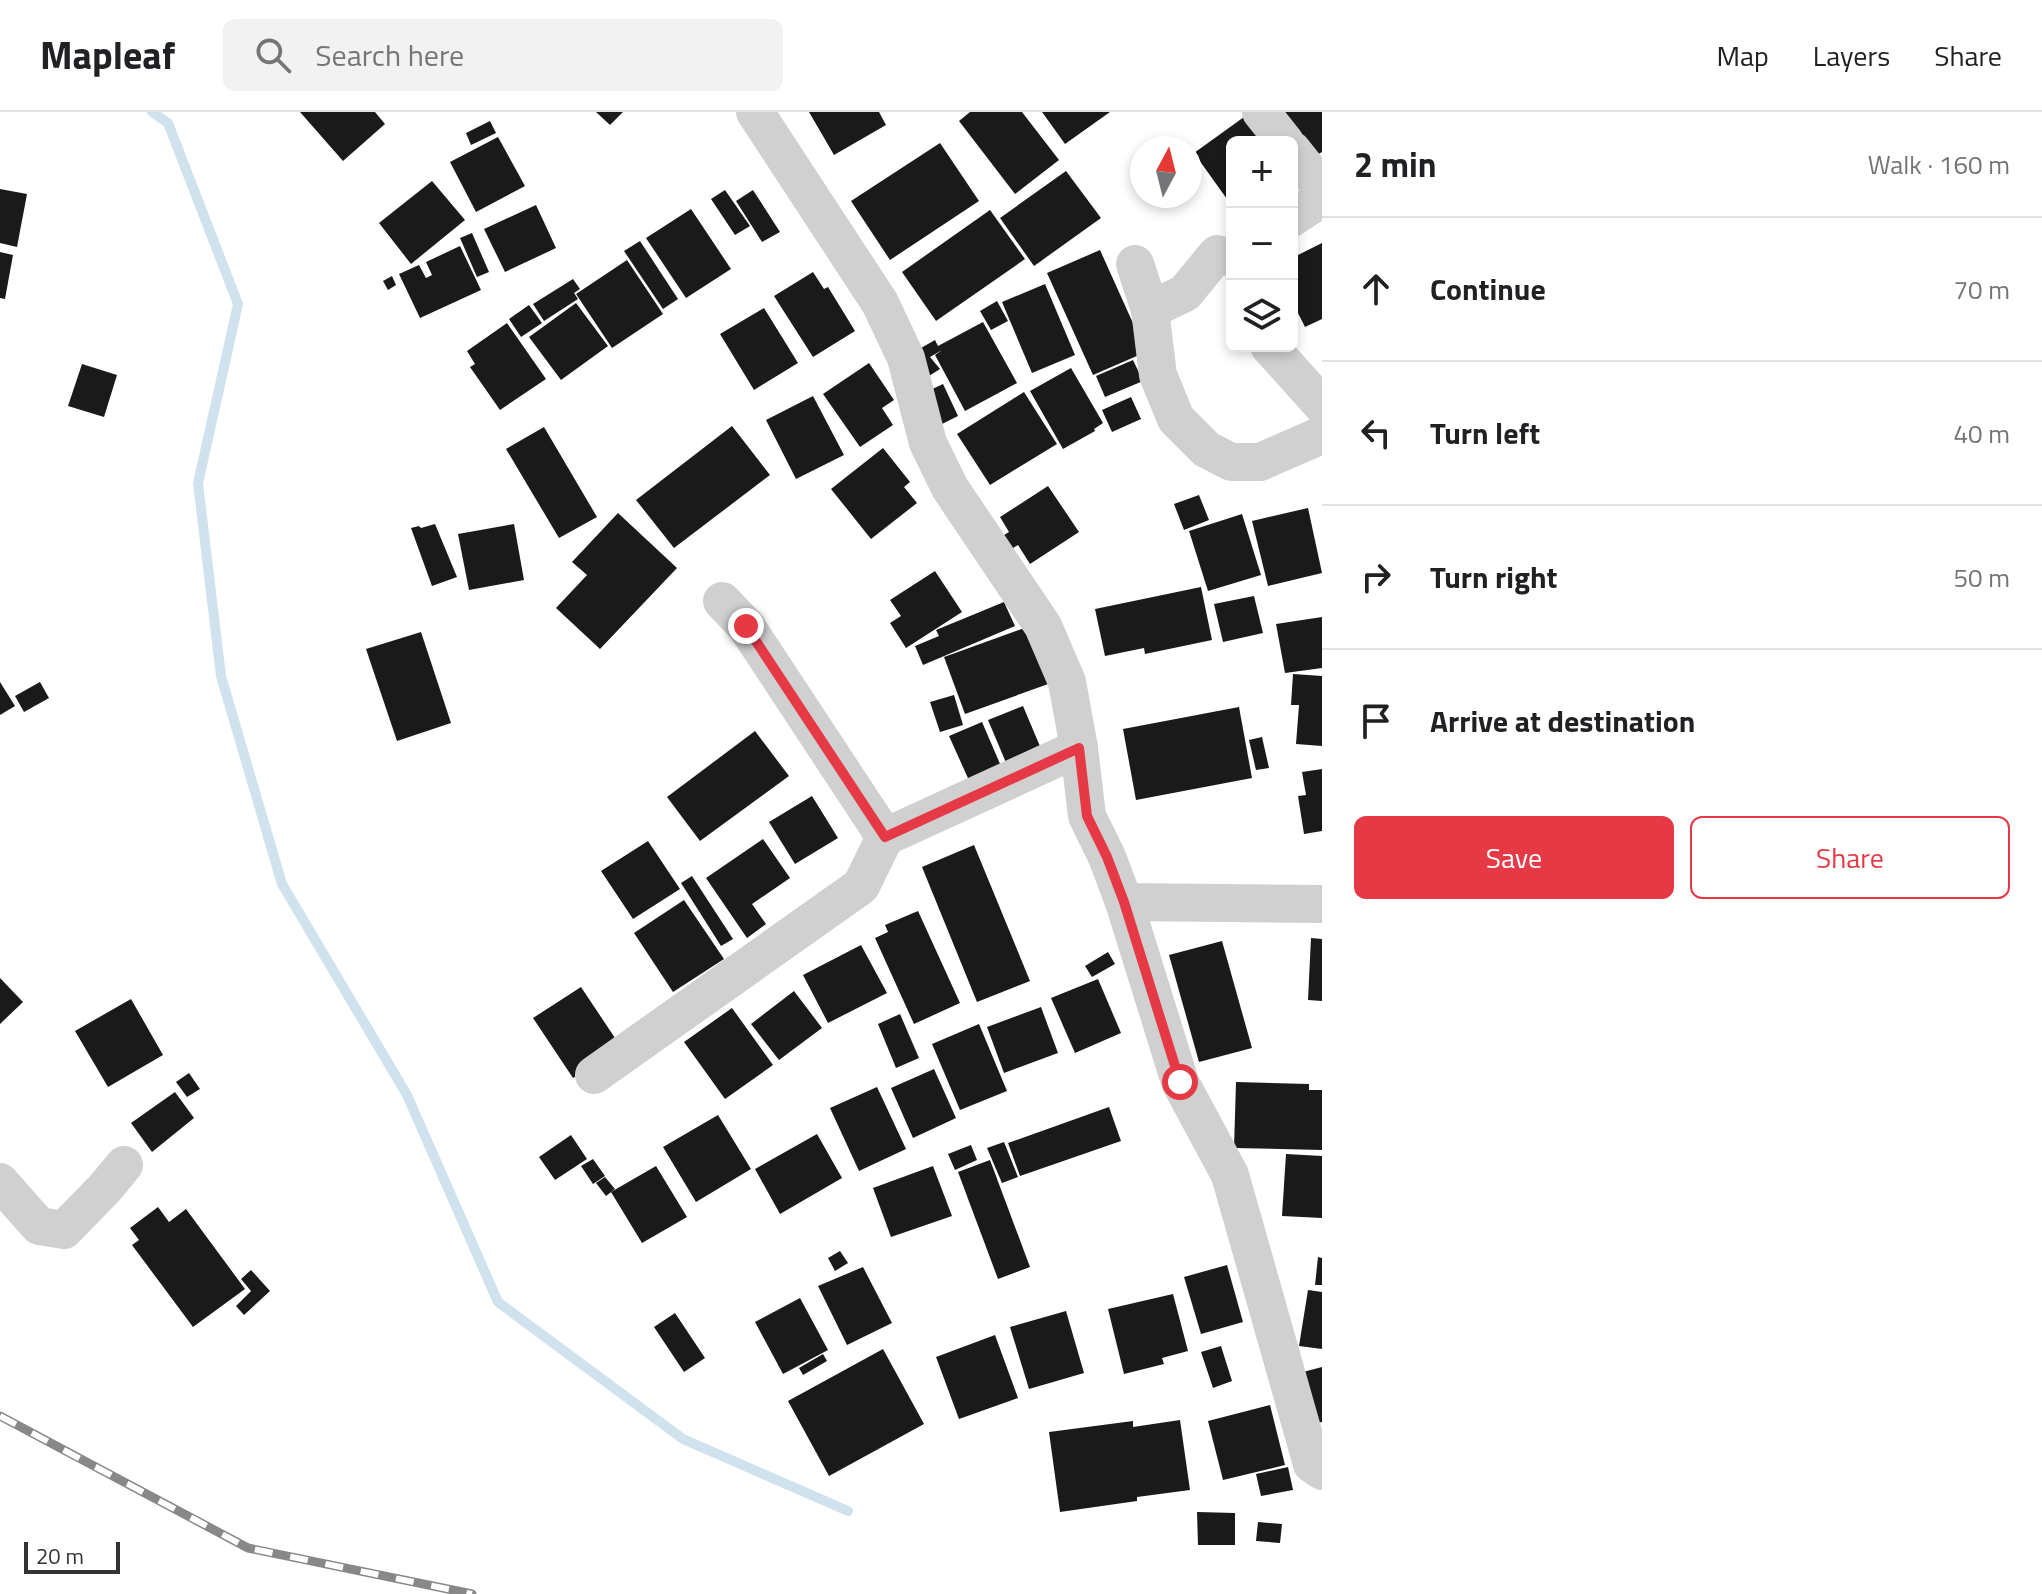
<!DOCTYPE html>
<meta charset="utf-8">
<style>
body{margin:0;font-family:"Titillium Web",sans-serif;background:#f2f2f2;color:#202124}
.controls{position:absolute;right:24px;top:24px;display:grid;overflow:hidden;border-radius:12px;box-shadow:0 4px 12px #0003}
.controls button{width:72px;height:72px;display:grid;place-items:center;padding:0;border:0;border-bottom:2px solid #e0e0e0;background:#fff;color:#202124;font:40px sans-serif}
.compass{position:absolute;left:1130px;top:24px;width:72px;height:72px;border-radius:50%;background:#fff;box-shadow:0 4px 12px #0003;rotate:7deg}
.scale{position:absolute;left:24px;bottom:20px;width:96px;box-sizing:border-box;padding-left:8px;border:4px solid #333;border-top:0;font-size:22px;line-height:28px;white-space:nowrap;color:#333;-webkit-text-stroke:6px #fff;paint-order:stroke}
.stop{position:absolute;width:24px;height:24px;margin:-18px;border:6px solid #e63946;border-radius:50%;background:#fff}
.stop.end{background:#e63946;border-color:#fff;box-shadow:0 2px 8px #0008}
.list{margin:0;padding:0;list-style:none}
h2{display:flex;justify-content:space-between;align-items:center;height:104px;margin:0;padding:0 32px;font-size:34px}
h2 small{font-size:26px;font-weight:400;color:#757577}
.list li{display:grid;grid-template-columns:52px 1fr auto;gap:24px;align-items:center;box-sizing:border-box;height:144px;padding:0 32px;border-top:2px solid #e0e0e0}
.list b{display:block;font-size:30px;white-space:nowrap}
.list em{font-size:26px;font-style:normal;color:#757577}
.actions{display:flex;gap:16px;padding:24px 32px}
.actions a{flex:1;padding:18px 0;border:2px solid #e63946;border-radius:12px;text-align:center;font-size:28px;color:#e63946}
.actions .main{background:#e63946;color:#fff}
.icon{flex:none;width:44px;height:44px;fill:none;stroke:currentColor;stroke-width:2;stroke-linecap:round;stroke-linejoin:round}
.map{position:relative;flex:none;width:1322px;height:1482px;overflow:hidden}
header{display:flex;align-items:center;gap:48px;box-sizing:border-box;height:112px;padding:0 40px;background:#fff;border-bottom:2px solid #e0e0e0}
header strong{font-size:38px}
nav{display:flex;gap:44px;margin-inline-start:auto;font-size:28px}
.search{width:560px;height:72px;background:#f2f2f2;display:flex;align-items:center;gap:20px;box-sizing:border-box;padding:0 28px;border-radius:12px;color:#757577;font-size:30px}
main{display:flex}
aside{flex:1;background:#fff}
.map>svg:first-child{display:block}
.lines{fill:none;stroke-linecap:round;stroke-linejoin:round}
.stream{stroke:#cfe2ee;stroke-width:10}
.building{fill:#1a1a1a}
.street{stroke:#d0d0d0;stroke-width:38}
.rail-casing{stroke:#888;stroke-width:9}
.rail{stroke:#fff;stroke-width:6;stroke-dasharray:18;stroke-linecap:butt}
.route{stroke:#e63946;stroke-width:10}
</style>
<header>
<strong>Mapleaf</strong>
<div class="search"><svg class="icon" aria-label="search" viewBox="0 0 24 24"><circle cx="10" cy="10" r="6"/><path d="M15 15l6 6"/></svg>Search here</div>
<nav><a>Map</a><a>Layers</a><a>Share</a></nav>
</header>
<main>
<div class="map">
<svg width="1322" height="1482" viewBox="0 0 1322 1482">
<rect width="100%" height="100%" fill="#fff"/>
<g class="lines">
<path class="stream" d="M152 0 168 11 238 192 198 371 221 564 282 772 407 983 498 1190 683 1327 848 1399"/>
</g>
<g class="building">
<path d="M300 0H375L385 12 343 49Z"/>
<path d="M596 0H623L610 13Z"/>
<path d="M809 0H879L886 13 834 43Z"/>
<path d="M970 0H1022L1059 48 1015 82 959 9Z"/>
<path d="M1042 0H1110L1065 32Z"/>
<path d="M1274 0H1322V40L1305 50Z"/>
<path d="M1244 5 1262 30H1232V94L1194 41Z"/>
<path d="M490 9 496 21 471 33 466 21Z"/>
<path d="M498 25 525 74 476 100 450 50Z"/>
<path d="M940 31 979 89 890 148 851 89Z"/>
<path d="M1066 59 1101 106 1034 154 1000 106Z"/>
<path d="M432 69 465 108 411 152 379 111Z"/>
<path d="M0 77 27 82 17 135 0 131Z"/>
<path d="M725 78 750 114 735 123 711 87Z"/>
<path d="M753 78 780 120 762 130 736 89Z"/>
<path d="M536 93 556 136 505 160 484 117Z"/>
<path d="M691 97 731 157 686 186 646 126Z"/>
<path d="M990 98 1025 147 936 209 902 160Z"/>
<path d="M472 121 489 160 477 165 460 126Z"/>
<path d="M640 129 678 187 663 197 624 139Z"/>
<path d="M1322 131V207L1305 215 1292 189V146Z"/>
<path d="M460 134 481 178 420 206 399 162 419 153 426 166 432 163 426 150Z"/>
<path d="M1100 138 1146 240 1093 263 1047 161Z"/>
<path d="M0 140 13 143 5 187 0 186Z"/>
<path d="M627 148 663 202 612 236 576 182Z"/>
<path d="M813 160 824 177 828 175 855 219 813 245 774 184Z"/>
<path d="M392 164 396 173 388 178 383 169Z"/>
<path d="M573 167 580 177 574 181 578 187 544 209 533 192Z"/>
<path d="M1045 172 1075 243 1032 261 1002 190Z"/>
<path d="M997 189 1008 209 991 218 980 199Z"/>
<path d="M576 191 608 234 561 268 529 225Z"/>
<path d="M529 193 542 211 521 225 509 207Z"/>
<path d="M764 196 798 251 754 278 720 222Z"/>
<path d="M983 210 1017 271 965 299 935 243 942 238 930 245 940 257 929 264 914 240 935 228 938 234Z"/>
<path d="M507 211 546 267 500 298 470 255 475 252 467 239Z"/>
<path d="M1133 248 1143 269 1105 285 1096 264Z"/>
<path d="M869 251 894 288 882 296 893 313 860 335 823 282Z"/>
<path d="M82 252 117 263 104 305 68 294Z"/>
<path d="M1071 256 1103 311 1094 317 1095 319 1063 337 1030 279Z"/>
<path d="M943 272 958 304 942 312 926 280Z"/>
<path d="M1024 280 1057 332 990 373 957 322Z"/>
<path d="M813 284 844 343 796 367 766 308Z"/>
<path d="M1131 285 1141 307 1112 320 1102 298Z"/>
<path d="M732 314 770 363 674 436 636 388Z"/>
<path d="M544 315 597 405 559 426 506 337Z"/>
<path d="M883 336 910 370 904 375 917 391 871 427 831 377Z"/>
<path d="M1048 374 1079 420 1030 452 1018 433 1008 439 999 426 1009 420 1000 405Z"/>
<path d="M1199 383 1209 408 1184 418 1174 392Z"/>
<path d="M1308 396 1322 461 1268 474 1252 409Z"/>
<path d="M618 401 677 456 600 537 556 496 587 463 572 450Z"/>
<path d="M1242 402 1261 463 1208 479 1189 419Z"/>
<path d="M435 412 457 465 432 474 411 416 419 414 421 416Z"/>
<path d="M514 412 524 468 469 478 458 422Z"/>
<path d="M935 459 962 500 906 536 890 511 901 504 890 488Z"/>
<path d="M1201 475 1212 528 1145 542 1144 536 1105 544 1095 497Z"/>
<path d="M1254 484 1263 521 1223 530 1214 492Z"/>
<path d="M1004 490 1015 514 923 553 915 534 939 524 936 518Z"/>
<path d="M1322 505V556L1285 561 1276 512Z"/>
<path d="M1027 515 1051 571 965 602 944 545Z"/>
<path d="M421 520 451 611 397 629 366 537Z"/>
<path d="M1293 562 1322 564V634L1296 632 1299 593H1291Z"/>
<path d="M0 570 15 594 0 603Z"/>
<path d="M40 570 49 586 24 600 15 584Z"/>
<path d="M954 583 963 613 940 620 930 590Z"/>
<path d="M1023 594 1042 639 1007 653 988 608Z"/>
<path d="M1239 595 1252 666 1136 688 1123 617Z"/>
<path d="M982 610 1004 661 972 675 949 624Z"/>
<path d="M755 619 789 664 700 729 667 685Z"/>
<path d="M1262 625 1269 656 1256 658 1249 628Z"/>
<path d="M1322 657V719L1304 722 1298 684 1306 683 1302 660Z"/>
<path d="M812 684 838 726 795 752 769 710Z"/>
<path d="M763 727 790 766 752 792 766 812 747 826 706 766Z"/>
<path d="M648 729 680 777 633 807 601 759Z"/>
<path d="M974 733 1030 869 977 890 922 755Z"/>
<path d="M692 764 733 827 721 834 681 771Z"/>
<path d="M684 788 724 847 673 880 634 821Z"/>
<path d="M918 799 960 891 914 912 875 826 888 820 885 813Z"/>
<path d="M1311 826 1322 827V889L1308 888Z"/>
<path d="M1222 829 1252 936 1199 950 1169 843Z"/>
<path d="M861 833 887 881 828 911 803 863Z"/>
<path d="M1108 840 1115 852 1092 865 1085 854Z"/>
<path d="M0 866 23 890 0 912Z"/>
<path d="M1098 867 1121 921 1075 941 1051 886Z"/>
<path d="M581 875 621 935 573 966 533 906Z"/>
<path d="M794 879 822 916 779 948 751 912Z"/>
<path d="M131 887 163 943 108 975 75 919Z"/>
<path d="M1041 895 1058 941 1004 961 987 915Z"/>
<path d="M732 896 773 953 725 987 684 930Z"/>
<path d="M900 902 919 946 896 956 878 912Z"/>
<path d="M979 912 1007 979 960 998 932 932Z"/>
<path d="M934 957 956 1006 913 1026 891 976Z"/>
<path d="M189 961 200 977 187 985 176 970Z"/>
<path d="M1236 970 1309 972V978H1322V1038L1234 1036Z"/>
<path d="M877 975 906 1037 859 1059 830 996Z"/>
<path d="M175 980 194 1006 152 1040 131 1011Z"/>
<path d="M1109 995 1121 1029 1020 1064 1008 1031Z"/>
<path d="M718 1003 751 1057 696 1090 663 1035Z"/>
<path d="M817 1022 842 1066 780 1102 755 1057Z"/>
<path d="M571 1023 587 1047 555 1068 539 1045Z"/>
<path d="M1004 1030 1018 1065 1002 1071 987 1036Z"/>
<path d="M971 1033 977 1048 955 1058 948 1042Z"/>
<path d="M1286 1042 1322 1044V1106L1282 1104Z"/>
<path d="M593 1047 605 1064 593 1072 581 1054Z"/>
<path d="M990 1048 1030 1155 998 1167 958 1060Z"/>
<path d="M656 1054 687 1105 642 1131 611 1080Z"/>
<path d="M933 1054 952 1104 891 1125 873 1076Z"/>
<path d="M605 1065 615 1077 606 1084 596 1071Z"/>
<path d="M158 1095 169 1110 186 1097 245 1177 193 1215 132 1133 139 1128 130 1116Z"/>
<path d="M840 1139 848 1151 835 1159 828 1146Z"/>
<path d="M1318 1145 1322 1146V1173H1315Z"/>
<path d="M1227 1153 1243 1210 1201 1222 1184 1165Z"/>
<path d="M863 1155 892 1211 847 1233 818 1174Z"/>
<path d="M251 1158 270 1179 244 1203 236 1194 251 1179 241 1167Z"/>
<path d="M1308 1178 1322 1180V1237L1299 1234Z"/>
<path d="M1173 1182 1188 1239 1162 1246 1164 1252 1124 1262 1108 1197Z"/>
<path d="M800 1186 828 1238 783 1262 755 1210Z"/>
<path d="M1066 1199 1084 1261 1029 1277 1010 1215Z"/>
<path d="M675 1201 705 1246 684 1260 654 1215Z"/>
<path d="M995 1223 1018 1286 959 1307 936 1245Z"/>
<path d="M1221 1234 1232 1269 1213 1276 1201 1240Z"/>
<path d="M883 1237 924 1312 829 1364 788 1289Z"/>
<path d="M823 1242 827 1249 803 1263 799 1256Z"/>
<path d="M1322 1255V1310L1317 1311 1303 1260Z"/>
<path d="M1270 1293 1285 1353 1223 1368 1208 1309Z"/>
<path d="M1180 1308 1190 1378 1137 1385V1389L1060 1400 1049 1320 1133 1309V1315Z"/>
<path d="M1288 1355 1293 1378 1261 1384 1256 1362Z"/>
<path d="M1197 1400 1235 1401V1433H1198Z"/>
<path d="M1258 1410 1282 1412 1280 1431 1256 1429Z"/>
</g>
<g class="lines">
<g class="street">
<path d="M755 0 880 191 906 246 928 331 950 376 1043 514 1067 570 1079 636 1087 704 1107 745 1124 790 1180 970 1230 1063 1312 1352 1322 1359"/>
<path d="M1261 0 1285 30"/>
<path d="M1292 38 1322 76"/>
<path d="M1292 106 1322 86"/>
<path d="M1135 152 1150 198 1158 263 1176 307 1206 337 1231 350H1260L1322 323"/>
<path d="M1150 198 1185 181 1217 142 1232 146"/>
<path d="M1269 234 1322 293"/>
<path d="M722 489 746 514 885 725"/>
<path d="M1124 790 1322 792"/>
<path d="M594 963 861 774 885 725 1079 636"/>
<path d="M0 1070 39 1114 64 1118 105 1076 124 1053"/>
</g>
<g class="rail-casing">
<path id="rail" d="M0 1304 248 1436 472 1482"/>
</g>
<use href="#rail" class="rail"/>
</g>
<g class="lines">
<path class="route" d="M746 514 885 725 1079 636 1087 704 1107 745 1124 790 1180 970"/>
</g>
</svg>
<div class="controls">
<button>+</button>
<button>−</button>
<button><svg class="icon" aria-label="layers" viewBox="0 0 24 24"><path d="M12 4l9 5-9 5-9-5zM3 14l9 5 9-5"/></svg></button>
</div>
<svg class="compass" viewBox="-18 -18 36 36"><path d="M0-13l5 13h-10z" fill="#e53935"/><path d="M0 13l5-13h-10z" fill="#757577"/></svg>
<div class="scale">20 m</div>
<div class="stop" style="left:1180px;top:970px"></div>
<div class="stop end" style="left:746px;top:514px"></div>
</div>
<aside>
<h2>2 min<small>Walk · 160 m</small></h2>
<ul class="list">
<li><svg class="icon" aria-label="ahead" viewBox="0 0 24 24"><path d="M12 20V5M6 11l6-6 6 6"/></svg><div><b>Continue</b></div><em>70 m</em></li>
<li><svg class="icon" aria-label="left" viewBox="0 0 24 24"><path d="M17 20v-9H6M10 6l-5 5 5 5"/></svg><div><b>Turn left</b></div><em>40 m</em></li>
<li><svg class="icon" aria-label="right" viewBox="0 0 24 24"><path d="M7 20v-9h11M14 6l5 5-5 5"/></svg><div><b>Turn right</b></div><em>50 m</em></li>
<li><svg class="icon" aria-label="arrive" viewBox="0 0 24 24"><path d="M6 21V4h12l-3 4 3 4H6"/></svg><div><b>Arrive at destination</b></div></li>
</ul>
<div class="actions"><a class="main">Save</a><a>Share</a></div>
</aside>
</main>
